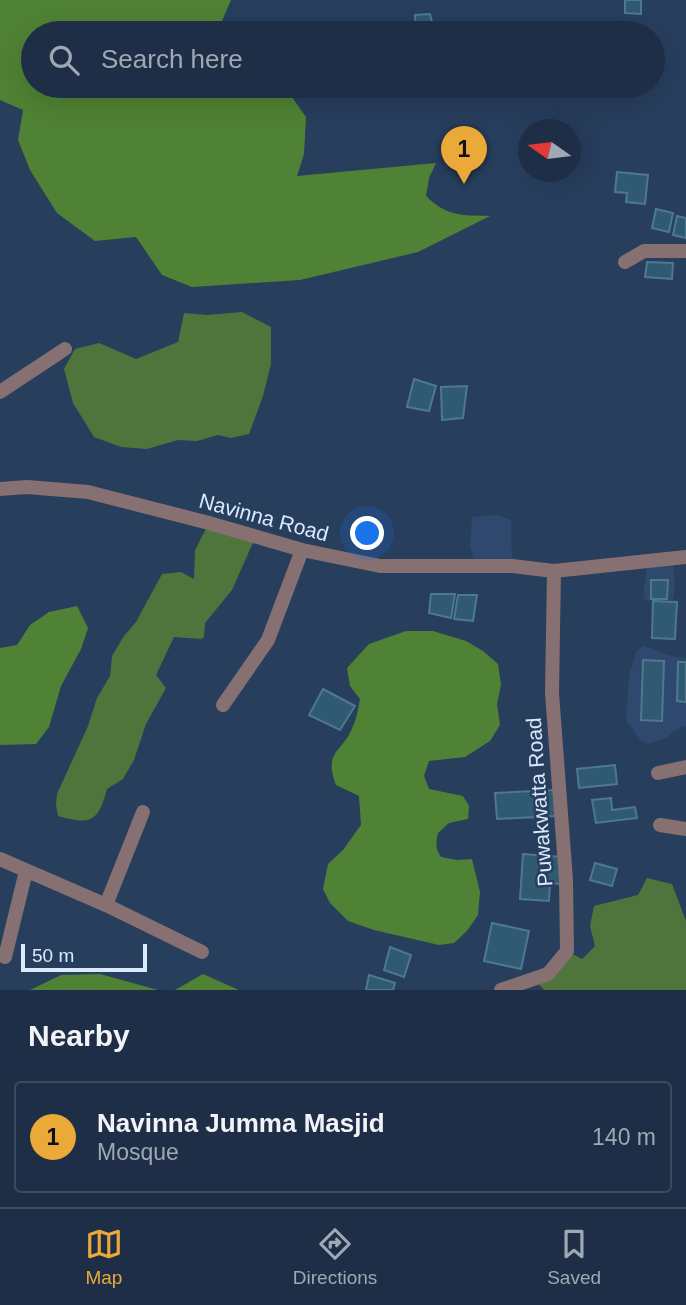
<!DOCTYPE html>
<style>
body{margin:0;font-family:Arial,sans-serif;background:#25364d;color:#f1f3f6}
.compass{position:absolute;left:518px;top:119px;width:63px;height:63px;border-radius:50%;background:#1d2e46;box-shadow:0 7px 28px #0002;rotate:284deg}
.scale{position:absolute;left:21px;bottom:18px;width:126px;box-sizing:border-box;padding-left:7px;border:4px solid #dbe9fd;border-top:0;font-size:19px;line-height:24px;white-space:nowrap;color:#dbe9fd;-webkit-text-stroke:5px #273e5d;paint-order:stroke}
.you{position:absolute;left:368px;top:534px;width:24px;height:24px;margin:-18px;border:5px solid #fff;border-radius:50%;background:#1a73e8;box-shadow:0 0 0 10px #1a73e833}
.badge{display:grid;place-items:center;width:46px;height:46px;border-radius:50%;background:#eba93a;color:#111;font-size:23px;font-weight:700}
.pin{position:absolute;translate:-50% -58px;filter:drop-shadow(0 2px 4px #0008)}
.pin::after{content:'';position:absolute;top:37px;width:24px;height:21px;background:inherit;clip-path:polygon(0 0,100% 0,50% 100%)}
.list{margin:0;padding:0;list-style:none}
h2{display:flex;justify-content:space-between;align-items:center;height:91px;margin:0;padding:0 28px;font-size:30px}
h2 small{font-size:23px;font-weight:400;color:#a0a8b3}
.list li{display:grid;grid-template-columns:46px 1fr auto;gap:21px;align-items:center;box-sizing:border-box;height:112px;margin:0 14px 14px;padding:0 14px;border:2px solid #3b4a5f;border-radius:7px}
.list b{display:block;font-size:26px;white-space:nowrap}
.list p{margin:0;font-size:23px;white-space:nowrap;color:#a0a8b3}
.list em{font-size:23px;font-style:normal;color:#a0a8b3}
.icon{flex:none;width:38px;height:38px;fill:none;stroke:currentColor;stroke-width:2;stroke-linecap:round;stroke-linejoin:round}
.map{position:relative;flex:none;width:686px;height:990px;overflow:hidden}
.search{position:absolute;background:#1d2e46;box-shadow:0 7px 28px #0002;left:21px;right:21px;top:21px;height:77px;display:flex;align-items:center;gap:18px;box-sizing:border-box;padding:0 24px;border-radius:38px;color:#a0a8b3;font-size:26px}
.sheet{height:217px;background:#1d2e46}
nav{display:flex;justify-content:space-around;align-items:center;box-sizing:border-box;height:98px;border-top:2px solid #3b4a5f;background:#1d2e46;font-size:19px;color:#a0a8b3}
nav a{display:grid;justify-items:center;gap:4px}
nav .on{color:#eba93a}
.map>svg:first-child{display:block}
.built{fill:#2e496d}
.green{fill:#4f753d}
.forest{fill:#4f8234}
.building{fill:#305a72;stroke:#4e7892;stroke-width:2}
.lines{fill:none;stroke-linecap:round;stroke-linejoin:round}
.minor{stroke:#867071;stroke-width:14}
.tertiary{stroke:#867071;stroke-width:14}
.labels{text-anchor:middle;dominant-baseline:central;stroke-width:5;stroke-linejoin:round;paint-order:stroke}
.street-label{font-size:21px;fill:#dbe9fd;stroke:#273e5d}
</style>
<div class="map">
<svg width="686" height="990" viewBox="0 0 686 990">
<rect width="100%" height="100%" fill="#273e5d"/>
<g class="built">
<path d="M497 515 511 520 512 566 475 565 470 545 472 517Z"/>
<path d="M672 558 675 578 674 597 672 600H646L643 597 648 560Z"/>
<path d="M644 646 668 655 681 658H686V727L683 726 672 733 666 738 648 744 642 742 626 720 629 675 637 650Z"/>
</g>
<g class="green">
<path d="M242 312 271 327V364L263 396 249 434 231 438 218 435 197 441 178 440 147 449 121 447 94 437 73 403 64 369 75 349 99 343 136 359 178 342 184 313 207 315Z"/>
<path d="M209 523 255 538 232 590 205 623 204 637 201 639 174 637 156 675 166 688 146 724 134 760 123 779 107 789C98 823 90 825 58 816L56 805 57 794 88 726 97 698 110 676 112 656 124 636 136 622 162 574 181 572 194 579 195 550Z"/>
<path d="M647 878 672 884 686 921V990H544L534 979 567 951 582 959 595 946 590 926 594 906 638 895Z"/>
</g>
<g class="forest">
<path d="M0 0H231L222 21 238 33H33V86H271L287 90 306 117 304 154 297 176 436 163 429 178 426 196C447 217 462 215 490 216L418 252 300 280 192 287 162 275 136 237 95 241 57 213 30 170 18 140 23 110 0 100Z"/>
<path d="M77 606 88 628 81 649 61 686 49 727 36 744 0 745V648L17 645 30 625 49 612Z"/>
<path d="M406 631H433L466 641 483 651 498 664 501 685 497 704 500 725 490 741 465 757 429 761 424 776 429 789 463 796 469 806 468 819 449 823 438 833C436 842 435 849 441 857L457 860 472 859 480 892 478 915 467 931 454 943 439 945 374 930 348 921 330 903 323 889 328 864 343 850 361 825 359 796 336 785C323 750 343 753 353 726 357 718 358 708 360 699L350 686 347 668 369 644Z"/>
<path d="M100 974 158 990H30L61 975Z"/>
<path d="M203 974 239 990H175Z"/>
</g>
<g class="building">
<path d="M625 0H641V14L625 13Z"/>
<path d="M430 14 434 30 424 33H416L415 15Z"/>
<path d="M617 172 648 175 645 204 626 202 627 193 615 192Z"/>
<path d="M656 209 673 213 669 232 652 228Z"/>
<path d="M677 216 686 218V238L673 235Z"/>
<path d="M647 262 673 263 672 279 645 277Z"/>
<path d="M414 379 436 386 429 411 407 407Z"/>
<path d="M467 386 463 418 442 420 441 387Z"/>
<path d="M651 580H668L667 599H651Z"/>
<path d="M431 594H455L451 618 429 613Z"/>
<path d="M458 595H477L473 621 454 619Z"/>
<path d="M653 601 677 602 675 639 652 638Z"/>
<path d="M643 660 664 661 662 721 641 720Z"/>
<path d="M678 662H686V702L677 701Z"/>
<path d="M323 689 355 706 340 730 309 715Z"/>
<path d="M615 765 617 784 579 788 577 769Z"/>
<path d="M555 790 557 816 497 819 495 793Z"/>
<path d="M611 798 612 810 635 807 637 818 596 823 592 800Z"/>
<path d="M523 854 562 857 560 884 550 883 549 901 520 899Z"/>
<path d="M595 863 617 869 612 886 590 880Z"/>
<path d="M492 923 529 931 521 969 484 961Z"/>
<path d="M390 947 411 955 404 977 384 970Z"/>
<path d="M369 975 395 983 393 990H366Z"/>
</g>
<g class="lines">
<g class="minor">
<path d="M625 262 644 251H686"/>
<path d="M0 392 65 349"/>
<path d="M223 705 268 640 302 550"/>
<path d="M658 773 686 767"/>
<path d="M660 825 686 829"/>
<path d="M0 859 106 905 202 952"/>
<path d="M106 905 143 812"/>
<path d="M5 957 26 871"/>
<path d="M501 990 548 974 567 951 566 880 552 693 554 571"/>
</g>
<path class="tertiary" d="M0 489 27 487 88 492 209 523 302 550 380 566H512L554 571 686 557"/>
</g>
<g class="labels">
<g class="street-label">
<text transform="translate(264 517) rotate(15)">Navinna Road</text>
<text transform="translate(539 802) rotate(-94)">Puwakwatta Road</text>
</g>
</g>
</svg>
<svg class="compass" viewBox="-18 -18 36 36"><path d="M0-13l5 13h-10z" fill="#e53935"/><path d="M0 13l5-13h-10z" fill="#a0a8b3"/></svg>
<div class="scale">50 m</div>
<div class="you"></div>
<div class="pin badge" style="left:464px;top:184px">1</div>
<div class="search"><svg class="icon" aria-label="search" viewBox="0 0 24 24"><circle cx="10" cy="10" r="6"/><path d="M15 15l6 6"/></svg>Search here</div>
</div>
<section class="sheet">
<h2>Nearby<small></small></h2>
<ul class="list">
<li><span class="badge">1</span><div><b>Navinna Jumma Masjid</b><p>Mosque</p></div><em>140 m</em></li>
</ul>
</section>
<nav>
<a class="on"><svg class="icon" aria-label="map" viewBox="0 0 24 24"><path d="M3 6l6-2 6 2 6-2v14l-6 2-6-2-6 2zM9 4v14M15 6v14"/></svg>Map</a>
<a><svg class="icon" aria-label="directions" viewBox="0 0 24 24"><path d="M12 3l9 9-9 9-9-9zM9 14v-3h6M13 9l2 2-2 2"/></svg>Directions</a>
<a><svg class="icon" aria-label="saved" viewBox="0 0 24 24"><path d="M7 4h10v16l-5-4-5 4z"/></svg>Saved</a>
</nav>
